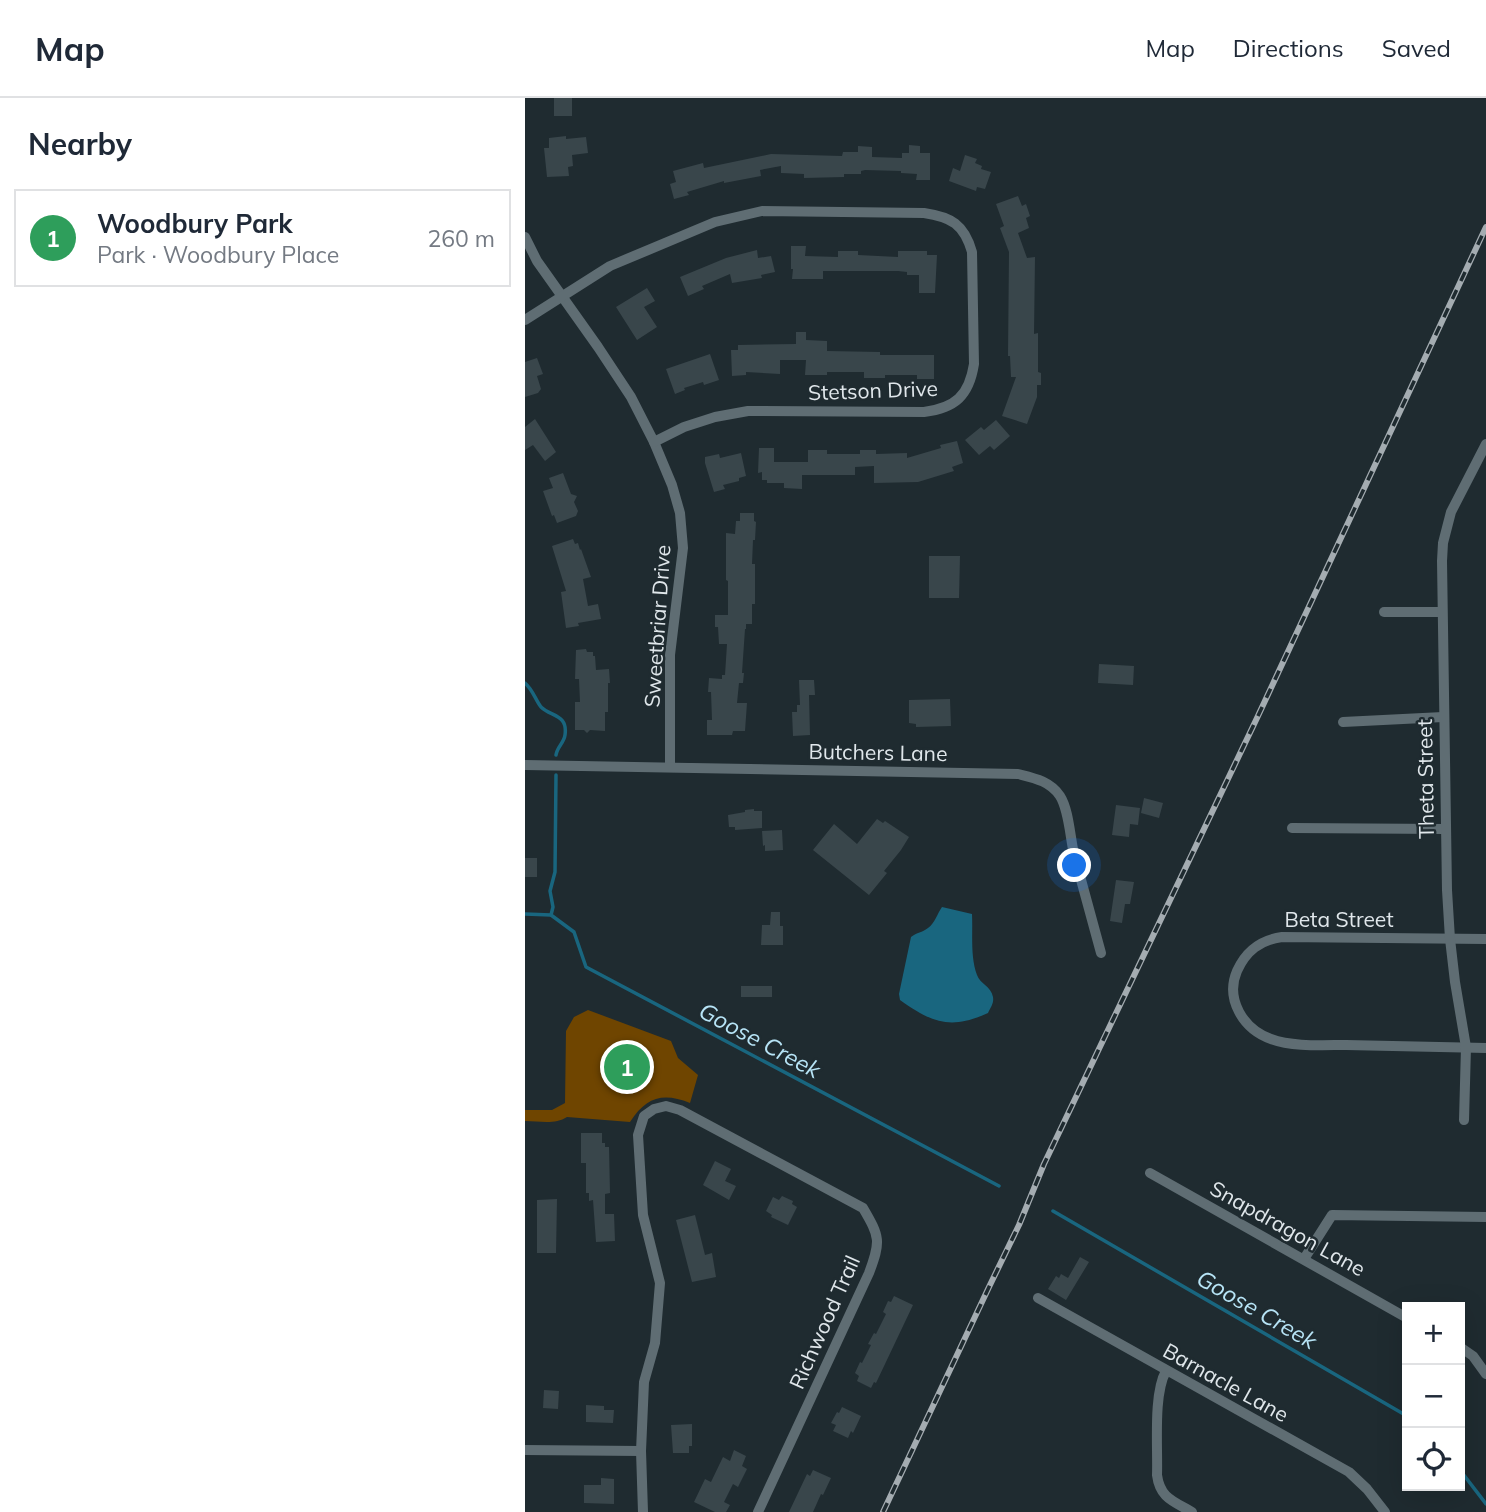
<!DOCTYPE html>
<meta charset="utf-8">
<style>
body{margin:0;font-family:Mulish,sans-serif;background:#f6f6f7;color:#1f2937}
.controls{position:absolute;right:21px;bottom:21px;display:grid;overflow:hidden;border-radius:0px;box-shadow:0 7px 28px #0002}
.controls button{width:63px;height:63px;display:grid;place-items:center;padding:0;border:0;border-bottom:2px solid #e0e1e3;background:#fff;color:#1f2937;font:35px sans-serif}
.you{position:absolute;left:550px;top:768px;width:24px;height:24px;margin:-18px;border:5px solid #fff;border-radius:50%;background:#1a73e8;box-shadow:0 0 0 10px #1a73e833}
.badge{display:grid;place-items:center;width:46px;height:46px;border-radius:50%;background:#7d613b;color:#fff;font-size:23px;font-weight:700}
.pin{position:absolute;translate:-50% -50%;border:4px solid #fff;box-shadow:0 2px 7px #0006}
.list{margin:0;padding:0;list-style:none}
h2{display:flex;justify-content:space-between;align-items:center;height:91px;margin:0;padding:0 28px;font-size:30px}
h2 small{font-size:23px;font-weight:400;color:#747a83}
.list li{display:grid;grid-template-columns:46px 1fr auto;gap:21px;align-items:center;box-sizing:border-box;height:98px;margin:0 14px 14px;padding:0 14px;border:2px solid #e0e1e3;border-radius:0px}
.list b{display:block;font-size:26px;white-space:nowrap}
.list p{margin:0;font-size:23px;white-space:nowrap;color:#747a83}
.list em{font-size:23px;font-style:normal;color:#747a83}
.icon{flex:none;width:38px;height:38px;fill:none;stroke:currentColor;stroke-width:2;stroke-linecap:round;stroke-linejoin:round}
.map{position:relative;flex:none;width:961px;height:1414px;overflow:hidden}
header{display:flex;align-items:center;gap:42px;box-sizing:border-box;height:98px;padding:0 35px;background:#fff;border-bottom:2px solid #e0e1e3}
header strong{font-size:33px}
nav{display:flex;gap:38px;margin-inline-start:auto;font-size:24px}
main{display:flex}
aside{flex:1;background:#fff}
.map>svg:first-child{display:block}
.green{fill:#6f4500}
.water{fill:#19667f}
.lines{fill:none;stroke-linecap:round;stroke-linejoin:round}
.stream{stroke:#19667f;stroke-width:3.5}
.building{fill:#39464b}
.street{stroke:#5f6d73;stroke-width:10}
.rail-casing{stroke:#a4acb1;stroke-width:6}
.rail{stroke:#1f2b30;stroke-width:3.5;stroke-dasharray:10;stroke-linecap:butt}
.labels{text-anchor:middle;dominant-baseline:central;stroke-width:5;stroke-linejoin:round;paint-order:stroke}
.street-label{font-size:21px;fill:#e0e7eb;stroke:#1f2b30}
.water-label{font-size:23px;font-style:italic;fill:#b7e4f6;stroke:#1f2b30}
</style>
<header>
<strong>Map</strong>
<nav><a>Map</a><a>Directions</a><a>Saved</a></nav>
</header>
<main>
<aside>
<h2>Nearby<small></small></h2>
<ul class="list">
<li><span class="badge" style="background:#2e9e5b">1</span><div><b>Woodbury Park</b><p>Park · Woodbury Place</p></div><em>260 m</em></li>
</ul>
</aside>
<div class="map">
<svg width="961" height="1414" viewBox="0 0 961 1414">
<rect width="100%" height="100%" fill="#1f2b30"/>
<path class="green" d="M63 912 146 943 153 960 173 977 165 1005C138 994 121 999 105 1024L42 1019C30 1027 14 1023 0 1023V1012H27L40 1005 41 933 49 919Z"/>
<path class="water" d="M417 809 447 816C448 835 445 858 452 877 455 886 466 888 468 899 469 905 466 909 463 915 426 932 407 925 375 902L374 896 386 839C392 834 397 835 403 830 410 825 412 816 417 809Z"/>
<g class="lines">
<g class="stream">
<path d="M0 585C8 592 10 601 16 609 26 619 43 616 40 637 39 645 32 649 31 657"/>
<path d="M0 816 26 817 49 834 61 869 474 1088"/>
<path d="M26 817 28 809 25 793 30 774 31 677"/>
<path d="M528 1113 882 1318"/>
<path d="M935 1372 961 1406"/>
</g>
</g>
<g class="building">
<rect x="29" y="0" width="18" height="18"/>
<path d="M41 38V41L61 39 63 55 47 57 48 68 43 69 44 78 22 79 19 50H24V40Z"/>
<path d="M384 47 395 48V55H405V82H391L392 76 376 75V73L340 72 336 73V76H319V79L279 80V76L256 75V68L235 72 236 78 199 85V83L162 94 164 97 149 101 145 86 151 84 148 73 178 65 179 70 246 56 317 58 318 54H333V48L347 49V59L377 60V55H384Z"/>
<path d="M440 57 452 61 450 65 457 68 456 71 466 74 460 91 452 89 451 93 424 83 428 70 435 73Z"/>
<path d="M493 98 497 108 501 106 505 118 501 120 504 130 493 135 502 160 510 159 509 236 513 235V274L516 275V287H512V299L502 326 477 318 491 279H486L485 258H483L484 154 475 130 479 128 471 106Z"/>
<path d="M266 148H281L280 158 313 159V153H333V157L373 159V153H402V157H412L410 195H394V177H382V174L373 173H298V181H267L268 171H266Z"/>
<path d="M232 152 233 160 246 158 250 174 236 177 237 180 207 185 205 176 177 188 179 191 163 198 155 179 201 160Z"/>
<path d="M122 190 130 203 119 209 132 229 112 242 91 209Z"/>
<path d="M271 234H281V242L302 243V253L355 254V257H409V281H392V277H360V280H339V274H302V277H280L281 262H255V276L221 274V277L207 278 206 252H213V247L271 246Z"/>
<path d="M185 256 194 282 179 287 178 284 159 290 160 292 150 296 141 271Z"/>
<path d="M12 260 18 276 12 278 16 291 13 295 0 299V264Z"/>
<path d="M10 321 31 354 20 363 8 347 0 352V329Z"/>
<path d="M471 322 485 338 469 352 465 348 454 357 440 342 456 329 459 332Z"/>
<path d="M432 343 438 365 427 369 429 373 393 384 349 385V368L330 369V377H277V391L259 390V385H242V382H237V374L233 375 234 350H249V364H283V352H302V356H335V352H351V356L382 355V360L416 350 415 347Z"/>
<path d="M216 355 221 378 214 380V383L198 387 200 391 189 394 180 365V359L194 356 195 360Z"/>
<path d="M38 375 46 396 52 398 49 404 53 413 51 418 32 425 29 417 27 418 18 393 28 390 24 380Z"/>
<path d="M215 415H229V423L231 424 230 442H228L227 466H230V506H227V526H221V531H220L217 575H219L218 585H214L212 605H222L220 633H208L207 637H182V622H187L186 594H183L184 580 197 581V577H200L202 546H194L193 529H190V517H203V483L201 482V435L210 436 211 423H215Z"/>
<path d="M48 441 50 446 53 445 55 452 56 451 66 479 58 481 63 508 73 506 76 521 53 525 54 528 41 530 36 494 41 493 27 448Z"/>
<path d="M404 458H435L434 500H404Z"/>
<path d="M61 551 62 554H68V558H70L71 572 84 571 85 585H83V614H80V633L65 632 62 635 59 632H50V604H55L54 581H50L51 552Z"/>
<path d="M574 566 609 568 608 587 573 585Z"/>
<path d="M274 582H289L290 597H284L285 637 268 638 267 614H272V607H275Z"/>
<path d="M425 601 426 628 391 629V626L384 625V602Z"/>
<path d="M619 700 638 705 634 720 616 715Z"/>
<path d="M591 707 615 710 613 727 605 726 604 739 587 737Z"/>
<path d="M229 711V713H237V730L210 732V729H204L203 717 220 714V712Z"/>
<path d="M352 721 358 725 360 723 384 739 376 752 359 773 362 775 344 797 288 752 309 726 332 746Z"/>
<path d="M257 732 258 752 240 753V747L238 748 237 733Z"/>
<rect x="0" y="760" width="12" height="19"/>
<path d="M591 782 609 784 605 806H600L597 825 585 823Z"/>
<path d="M246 814H255V828H258V847H236L237 827H245Z"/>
<rect x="216" y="888" width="31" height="11"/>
<path d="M56 1035H77V1045H80V1049H84L85 1095 80 1096V1116H89L90 1143 71 1144 68 1102 64 1103V1095H61V1065H56Z"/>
<path d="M190 1063 206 1071 200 1083 211 1088 204 1102 178 1087Z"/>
<path d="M257 1098 268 1103 267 1106 272 1109 263 1127 246 1119 247 1117 241 1113 248 1099 254 1102Z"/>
<path d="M32 1101 31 1155H12V1102Z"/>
<path d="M170 1117 180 1157 187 1155 191 1179 167 1184 151 1122Z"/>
<path d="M555 1159 564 1164 541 1202 523 1191 531 1178 534 1180 536 1176 543 1180Z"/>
<path d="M369 1198 388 1207 351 1285 349 1284 346 1290 332 1283 334 1278 330 1275 335 1264 337 1265 346 1247 343 1246 349 1235 351 1236 361 1216 358 1214 363 1203 366 1204Z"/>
<path d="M19 1292 34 1293 33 1311 18 1310Z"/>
<path d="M61 1307 79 1308V1312H89L88 1325 61 1324Z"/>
<path d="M317 1309 336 1318 328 1335 326 1333 323 1340 308 1333 311 1327 306 1325 312 1314 314 1315Z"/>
<path d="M167 1326V1348H164V1355H148L146 1327Z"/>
<path d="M209 1352 221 1358 217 1368 222 1371 213 1389 208 1386 199 1404 205 1407 201 1414H190L169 1404 180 1381 186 1384 198 1359 205 1363Z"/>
<path d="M288 1372 306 1380 298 1397 296 1396 288 1414H264L282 1376 285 1378Z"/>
<path d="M76 1380 89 1381V1406L59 1405V1387H76Z"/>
</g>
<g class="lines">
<g class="street">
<path d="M0 139 12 163 73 249 106 299 129 344 147 387 155 415 158 450 145 557V669"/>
<path d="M0 222 85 168 190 124 237 113 399 115C426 119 439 126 447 154L449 266C444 298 430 310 399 314L223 313 190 319 159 329 129 344"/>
<path d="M859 514H917"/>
<path d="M818 624 918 619"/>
<path d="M0 667 493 676C509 680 525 683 535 698 544 712 545 739 549 756 558 789 567 822 576 855"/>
<path d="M767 730 920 731"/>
<path d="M961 841 757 839C735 842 721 853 712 873 700 901 718 931 746 941 767 949 798 947 821 947 868 948 914 949 961 950"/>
<path d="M939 1022 941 949 930 884 925 841 922 792 917 463 918 445 926 414 961 346"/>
<path d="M625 1075 882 1220"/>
<path d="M779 1161 807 1117 961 1119"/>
<path d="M513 1200 824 1374 842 1391 860 1414"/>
<path d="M935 1249 948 1258 961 1276"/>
<path d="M641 1273C628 1296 633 1349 632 1377 635 1400 648 1403 667 1414"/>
<path d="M0 1352 116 1353"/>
<path d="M118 1414 116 1353 119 1284 130 1245 135 1185 118 1117 113 1037 119 1018 129 1011 141 1008 155 1012 338 1110C355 1139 356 1143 344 1175L233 1414"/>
</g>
<g class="rail-casing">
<path id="rail" d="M358 1414 464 1189 494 1127 519 1066 732 620 961 129"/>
</g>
<use href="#rail" class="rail"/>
</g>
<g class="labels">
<g class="street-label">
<text transform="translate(348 292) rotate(-2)">Stetson Drive</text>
<text transform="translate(132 528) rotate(-86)">Sweetbriar Drive</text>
<text transform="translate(353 654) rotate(1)">Butchers Lane</text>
<text transform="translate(900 681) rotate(-91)">Theta Street</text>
<text x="814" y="821">Beta Street</text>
<text transform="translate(763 1130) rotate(29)">Snapdragon Lane</text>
<text transform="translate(299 1224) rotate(-66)">Richwood Trail</text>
<text transform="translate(701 1284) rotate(29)">Barnacle Lane</text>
</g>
<g class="water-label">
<text transform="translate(235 942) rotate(28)">Goose Creek</text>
<text transform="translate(732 1211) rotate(30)">Goose Creek</text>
</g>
</g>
</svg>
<div class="controls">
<button>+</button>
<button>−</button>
<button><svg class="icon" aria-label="locate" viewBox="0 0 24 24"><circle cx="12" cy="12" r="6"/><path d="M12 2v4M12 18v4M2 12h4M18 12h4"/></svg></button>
</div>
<div class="you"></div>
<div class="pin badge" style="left:102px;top:969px;background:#2e9e5b">1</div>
</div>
</main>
